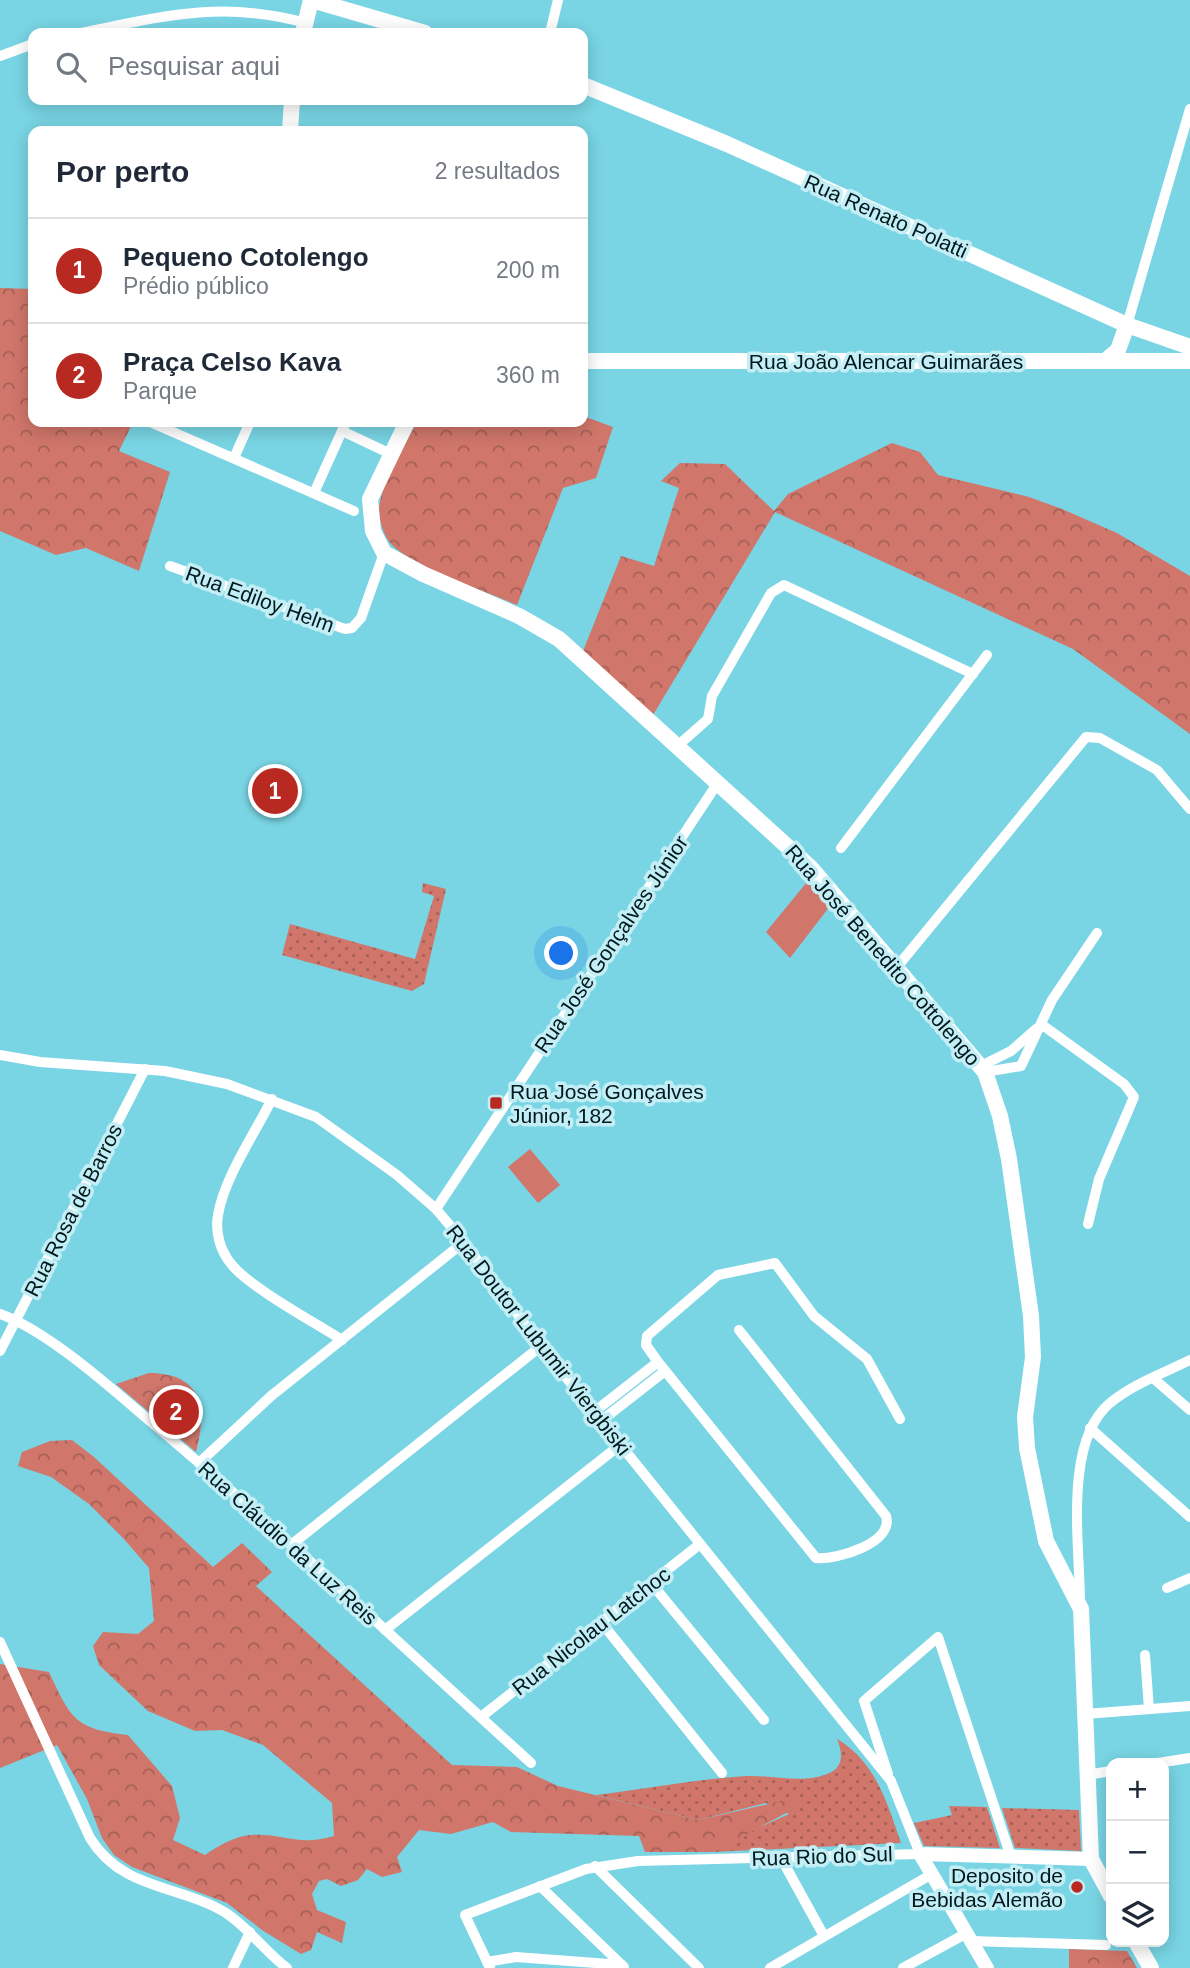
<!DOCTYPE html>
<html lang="pt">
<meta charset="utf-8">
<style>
body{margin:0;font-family:Arial,sans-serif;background:#f2f2f3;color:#1f2937}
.controls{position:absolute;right:21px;bottom:21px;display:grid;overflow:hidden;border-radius:14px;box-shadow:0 4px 18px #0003}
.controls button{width:63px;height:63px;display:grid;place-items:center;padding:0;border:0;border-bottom:2px solid #e0e1e3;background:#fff;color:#1f2937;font:35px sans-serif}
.you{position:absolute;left:562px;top:954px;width:24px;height:24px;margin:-18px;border:5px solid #fff;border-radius:50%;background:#1a73e8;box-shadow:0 0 0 10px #1a73e833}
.badge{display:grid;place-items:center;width:46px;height:46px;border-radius:50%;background:#b72921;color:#fff;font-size:23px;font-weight:700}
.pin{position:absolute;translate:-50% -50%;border:4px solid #fff;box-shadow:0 2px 7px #0006}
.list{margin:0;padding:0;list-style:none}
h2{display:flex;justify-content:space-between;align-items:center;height:91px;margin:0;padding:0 28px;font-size:30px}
h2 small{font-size:23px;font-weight:400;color:#747a83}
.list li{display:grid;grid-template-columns:46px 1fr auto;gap:21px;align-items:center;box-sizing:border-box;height:105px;padding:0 28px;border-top:2px solid #e0e1e3}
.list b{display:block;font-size:26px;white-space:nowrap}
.list p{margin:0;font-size:23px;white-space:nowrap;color:#747a83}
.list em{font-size:23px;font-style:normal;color:#747a83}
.icon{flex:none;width:38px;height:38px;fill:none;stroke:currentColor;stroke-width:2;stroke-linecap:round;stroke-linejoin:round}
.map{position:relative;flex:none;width:1190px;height:1968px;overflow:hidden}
.search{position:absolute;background:#fff;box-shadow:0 4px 18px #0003;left:28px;top:28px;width:560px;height:77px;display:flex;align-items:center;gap:18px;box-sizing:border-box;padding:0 24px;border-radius:14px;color:#747a83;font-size:26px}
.panel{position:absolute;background:#fff;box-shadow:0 4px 18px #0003;left:28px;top:126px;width:560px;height:301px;border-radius:14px}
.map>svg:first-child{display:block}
.grass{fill:url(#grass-dots)}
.forest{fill:url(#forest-crowns)}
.garden{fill:#d0766a}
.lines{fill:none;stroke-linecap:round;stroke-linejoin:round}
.minor{stroke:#fff;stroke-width:10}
.tertiary{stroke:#fff;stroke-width:14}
.secondary{stroke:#fff;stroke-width:16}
.poi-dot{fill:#b72921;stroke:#c3eef5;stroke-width:2.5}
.labels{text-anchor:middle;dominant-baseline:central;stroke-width:7;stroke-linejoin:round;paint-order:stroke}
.street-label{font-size:21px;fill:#00191d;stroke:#c3eef5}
.poi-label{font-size:21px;fill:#00191d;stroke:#c3eef5;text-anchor:start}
</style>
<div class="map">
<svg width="1190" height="1968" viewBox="0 0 1190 1968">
<defs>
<pattern id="grass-dots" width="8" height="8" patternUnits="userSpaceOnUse" patternTransform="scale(1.75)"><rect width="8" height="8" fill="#d0766a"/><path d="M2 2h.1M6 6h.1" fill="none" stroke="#a66057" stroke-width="1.8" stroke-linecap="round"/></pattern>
<pattern id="forest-crowns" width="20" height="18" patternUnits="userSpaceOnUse" patternTransform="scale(1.75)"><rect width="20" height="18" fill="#d0766a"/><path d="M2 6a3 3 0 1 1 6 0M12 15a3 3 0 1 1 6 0" fill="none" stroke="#a66057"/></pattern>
</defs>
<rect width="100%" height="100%" fill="#79d5e4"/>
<g class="grass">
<path d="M423 883 446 889 424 984 412 991 282 955 290 924 415 959 434 896 422 892Z"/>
<path d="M837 1739C876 1762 887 1803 901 1843L714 1852 723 1844 789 1814 766 1803 698 1820 596 1795C646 1789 696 1779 746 1776 772 1775 803 1784 827 1774 844 1768 843 1753 837 1739Z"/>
<path d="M949 1806 987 1807 1000 1848 924 1846 914 1823 952 1815Z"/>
<path d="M1002 1808 1079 1810 1081 1851 1015 1848Z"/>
</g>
<g class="forest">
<path d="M0 288 33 289V422H133L119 451 170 472 139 571 86 548 56 555 0 531Z"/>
<path d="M583 416 613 427 596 478 563 488 517 605C483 590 417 569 392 545 384 537 379 521 379 510 380 485 405 445 417 422H583Z"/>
<path d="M892 443 920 452 938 475 1029 497 1062 509 1117 533 1190 576V734L1073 649 775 512 653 715 583 651 621 556 654 566 679 488 661 481 680 463 725 464 774 511 788 494Z"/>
<path d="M149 1373C203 1373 207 1409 196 1452L116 1384Z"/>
<path d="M72 1440 94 1457 213 1567 242 1543 272 1572 256 1586 452 1765 517 1767 558 1786 698 1820 795 1798 799 1806 714 1852H645L639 1836 511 1832 493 1822 451 1834 419 1830 397 1857 402 1872 382 1877 367 1869 358 1880 341 1886 327 1879 319 1881 312 1894 317 1910 346 1922 342 1943 317 1932 311 1950 301 1954 262 1930 227 1903 132 1867 114 1855 102 1838 87 1799 57 1745 0 1768V1664L49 1672C71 1719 75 1729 128 1735L172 1786 180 1818 173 1840 205 1855C218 1846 235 1836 251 1835 284 1833 297 1847 334 1836L332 1803 263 1745 222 1730 195 1731 148 1711 99 1665 93 1646 103 1632 138 1634 154 1621 149 1568 123 1538 89 1504 51 1477 18 1466 22 1452 50 1441Z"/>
<path d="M1069 1949 1127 1951 1137 1968H1069Z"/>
</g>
<g class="garden">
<path d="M807 882 830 906 790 958 766 932Z"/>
<path d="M530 1149 560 1185 538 1203 508 1167Z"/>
</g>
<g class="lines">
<g class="minor">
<path d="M81 33C164 16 222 0 306 23"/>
<path d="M550 33 558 0"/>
<path d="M0 56 33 44"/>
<path d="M1127 325 1190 109"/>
<path d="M150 422 354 511"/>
<path d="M342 431 391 454"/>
<path d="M234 458 250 422"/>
<path d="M314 493 346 422"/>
<path d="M170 566 345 629 352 628 361 618 384 553"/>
<path d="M675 748 708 719 712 696 771 593 784 585 973 674"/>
<path d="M841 848 987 655"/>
<path d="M897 967 1086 737 1100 738 1157 770 1190 809"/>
<path d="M1041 1024 1124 1084 1134 1097 1099 1179 1088 1224"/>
<path d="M0 1055 40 1062 165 1071 227 1084 316 1117 397 1175 436 1209 464 1242 541 1346 891 1781 920 1854 638 1861 586 1869 465 1915 490 1968"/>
<path d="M981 1066 1011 1051 1036 1029"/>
<path d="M985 1072 1021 1066 1052 1000 1097 933"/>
<path d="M272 1099C255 1133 224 1178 218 1215 215 1232 220 1251 232 1265 251 1288 314 1322 342 1340"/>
<path d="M436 1209 717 784"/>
<path d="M0 1314C48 1331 111 1388 151 1422 281 1531 405 1649 531 1763"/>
<path d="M739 1330 886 1516C894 1543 837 1560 816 1558L658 1362 646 1345 647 1336 718 1275 775 1263 814 1316 867 1359 900 1419"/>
<path d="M0 1351 145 1069"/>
<path d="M1153 1378 1190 1410"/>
<path d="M594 1412 658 1362"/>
<path d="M601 1421 665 1371"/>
<path d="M1090 1428 1190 1517"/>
<path d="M199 1463 271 1396 464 1242"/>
<path d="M291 1545 541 1346"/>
<path d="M651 1583 764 1720"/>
<path d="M1167 1588 1190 1578"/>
<path d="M1080 1603C1080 1546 1063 1442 1110 1403 1133 1384 1164 1373 1190 1360"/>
<path d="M601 1622 722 1773"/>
<path d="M385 1630 620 1445"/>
<path d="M0 1642 90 1838C123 1891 178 1884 226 1913 249 1928 265 1952 287 1968"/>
<path d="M1145 1655 1149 1709"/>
<path d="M1085 1714 1190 1706"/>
<path d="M481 1717 700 1544"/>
<path d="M1158 1763 1190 1758"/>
<path d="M888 1774 864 1701 938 1637 1011 1857"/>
<path d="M1087 1775 1111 1771"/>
<path d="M781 1858 824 1936"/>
<path d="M595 1866 699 1968"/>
<path d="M540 1886 624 1967"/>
<path d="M971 1941 1106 1945"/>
<path d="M487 1962 516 1957 622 1965"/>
<path d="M233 1968 250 1932"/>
<path d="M770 1968 932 1874"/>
<path d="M903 1968 967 1933"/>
</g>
<g class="tertiary">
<path d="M920 1854 1091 1859"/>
<path d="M920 1854 987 1968"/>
</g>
<g class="secondary">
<path d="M312 0 425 33"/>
<path d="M303 33 311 0"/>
<path d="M583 85 727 144 1127 325 1190 347"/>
<path d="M290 131 292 100"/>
<path d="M583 361H1190"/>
<path d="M1105 361 1118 350 1127 325"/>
<path d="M407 422 370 499 373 531 384 553 423 574 519 616 559 639 811 868 985 1072 1000 1116 1009 1159 1031 1316 1033 1357 1025 1417 1027 1448 1046 1541 1081 1609 1091 1859 1111 1896"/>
<path d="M1136 1942 1151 1968"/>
</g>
</g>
<g class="poi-dot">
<rect x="489" y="1096" width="14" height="14" rx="3.5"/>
<circle cx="1077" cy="1887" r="7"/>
</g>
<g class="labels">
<g class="street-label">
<text transform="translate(886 216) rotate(24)">Rua Renato Polatti</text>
<text x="886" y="361">Rua João Alencar Guimarães</text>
<text transform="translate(260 599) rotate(20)">Rua Ediloy Helm</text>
<text transform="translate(611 944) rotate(-56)">Rua José Gonçalves Júnior</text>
<text transform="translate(883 955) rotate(49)">Rua José Benedito Cottolengo</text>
<text transform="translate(73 1210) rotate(-63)">Rua Rosa de Barros</text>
<text transform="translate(539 1340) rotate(52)">Rua Doutor Lubumir Viergbiski</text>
<text transform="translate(288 1543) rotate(42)">Rua Cláudio da Luz Reis</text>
<text transform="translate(591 1631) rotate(-38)">Rua Nicolau Latchoc</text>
<text transform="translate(822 1856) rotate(-2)">Rua Rio do Sul</text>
</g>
<g class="poi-label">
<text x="510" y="1091">Rua José Gonçalves<tspan x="510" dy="24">Júnior, 182</tspan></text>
<text x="1063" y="1875" text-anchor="end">Deposito de<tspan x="1063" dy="24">Bebidas Alemão</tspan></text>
</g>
</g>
</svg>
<div class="controls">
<button>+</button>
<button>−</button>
<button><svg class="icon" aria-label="layers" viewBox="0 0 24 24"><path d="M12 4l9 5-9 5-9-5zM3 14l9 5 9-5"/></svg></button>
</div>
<div class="you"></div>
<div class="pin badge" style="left:275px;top:791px">1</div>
<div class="pin badge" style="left:176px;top:1412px">2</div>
<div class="search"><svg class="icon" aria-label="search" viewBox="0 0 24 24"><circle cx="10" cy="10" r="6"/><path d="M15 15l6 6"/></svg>Pesquisar aqui</div>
<section class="panel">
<h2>Por perto<small>2 resultados</small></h2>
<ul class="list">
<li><span class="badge">1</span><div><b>Pequeno Cotolengo</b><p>Prédio público</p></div><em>200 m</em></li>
<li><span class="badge">2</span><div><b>Praça Celso Kava</b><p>Parque</p></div><em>360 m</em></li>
</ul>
</section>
</div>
